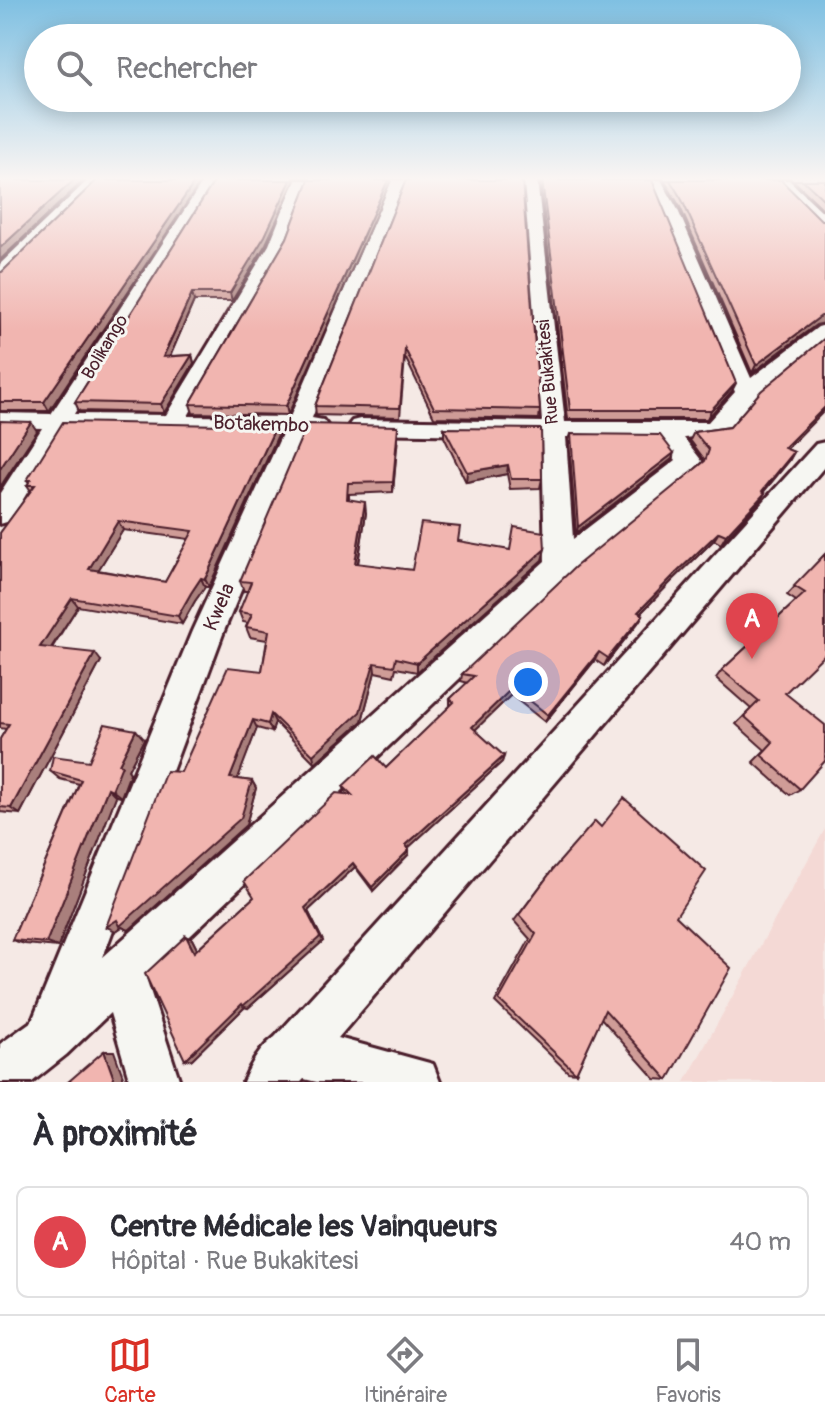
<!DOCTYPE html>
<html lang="fr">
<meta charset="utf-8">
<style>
body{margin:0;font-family:Pangolin,sans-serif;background:#f7f7f7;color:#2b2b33}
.you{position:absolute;left:528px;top:682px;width:28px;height:28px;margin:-20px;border:6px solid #fff;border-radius:50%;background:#1a73e8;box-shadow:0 0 0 12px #1a73e833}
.badge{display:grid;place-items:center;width:52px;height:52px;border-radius:50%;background:#d93025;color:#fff;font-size:26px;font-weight:700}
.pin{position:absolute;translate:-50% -66px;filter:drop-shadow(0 2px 4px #0008)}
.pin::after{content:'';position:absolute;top:42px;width:28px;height:24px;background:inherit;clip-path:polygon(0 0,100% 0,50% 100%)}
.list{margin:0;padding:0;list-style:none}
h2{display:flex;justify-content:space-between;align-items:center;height:104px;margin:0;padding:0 32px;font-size:34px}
h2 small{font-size:26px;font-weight:400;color:#7c7c81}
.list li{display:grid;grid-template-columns:52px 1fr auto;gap:24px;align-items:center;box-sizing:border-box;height:112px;margin:0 16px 16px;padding:0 16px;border:2px solid #e1e1e2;border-radius:12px}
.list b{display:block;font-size:30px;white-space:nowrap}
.list p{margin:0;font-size:26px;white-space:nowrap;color:#7c7c81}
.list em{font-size:26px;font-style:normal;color:#7c7c81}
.icon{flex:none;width:44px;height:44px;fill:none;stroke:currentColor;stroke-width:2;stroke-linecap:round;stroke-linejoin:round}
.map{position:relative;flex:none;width:825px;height:1082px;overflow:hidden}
.search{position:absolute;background:#fff;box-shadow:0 4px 20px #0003;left:24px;right:24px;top:24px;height:88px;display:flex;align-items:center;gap:20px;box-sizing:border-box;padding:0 28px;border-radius:44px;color:#7c7c81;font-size:30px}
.sheet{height:232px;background:#fff}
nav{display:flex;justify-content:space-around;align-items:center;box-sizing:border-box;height:112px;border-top:2px solid #e1e1e2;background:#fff;font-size:22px;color:#7c7c81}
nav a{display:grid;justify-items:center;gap:4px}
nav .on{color:#d93025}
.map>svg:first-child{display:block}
.built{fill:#f4d9d5}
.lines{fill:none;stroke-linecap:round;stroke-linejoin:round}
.minor-casing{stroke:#4a1f2b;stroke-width:6}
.minor{fill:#f6f6f2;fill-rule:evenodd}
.wall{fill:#cf9c97;stroke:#4a1f2b;stroke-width:2;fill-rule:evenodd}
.shaded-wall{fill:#a97f7b;stroke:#4a1f2b;stroke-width:2}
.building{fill:#f1b5b0;stroke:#4a1f2b;stroke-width:2;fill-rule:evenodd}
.labels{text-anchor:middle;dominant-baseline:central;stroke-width:6;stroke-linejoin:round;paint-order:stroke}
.far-street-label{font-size:18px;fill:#4a1f2b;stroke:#f6f6f2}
.street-label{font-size:20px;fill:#4a1f2b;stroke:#f6f6f2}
</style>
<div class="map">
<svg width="825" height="1082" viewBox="0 0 825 1082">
<rect width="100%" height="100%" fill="#f5e9e5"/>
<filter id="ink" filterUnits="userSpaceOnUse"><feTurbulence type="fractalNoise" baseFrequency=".0125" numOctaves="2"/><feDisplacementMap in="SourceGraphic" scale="16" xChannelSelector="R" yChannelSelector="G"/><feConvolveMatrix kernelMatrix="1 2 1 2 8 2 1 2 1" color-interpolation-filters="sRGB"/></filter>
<g filter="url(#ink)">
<path class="built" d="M825 829V1082H685Z"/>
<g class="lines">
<g class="minor-casing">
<g id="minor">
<path d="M88 180H102L6 277 0 278V264Z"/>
<path d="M204 180H217L74 414 166 415 269 245 295 180H308L285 245 188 416 290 417 391 180H405L312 418 323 420 327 425 323 430 307 432 224 631 103 957 545 561 542 436 360 433 352 431 348 426 352 421 360 419 542 422 524 180H537L565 422H708L735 392 663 208 649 180H661L677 208 751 378 818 327 825 325V339L754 398 723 434 684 438 702 461 699 467 570 573 146 978 180 1082H130L110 1013 66 1055 32 1082H0V1044L32 1021 192 631 283 432 66 428 10 521 0 524V493L42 428 0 427V413L51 414ZM566 437 659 438 676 460 573 539Z"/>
<path d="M776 180H789L825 214V226L820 225Z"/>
<path d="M825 442V466L338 1038 433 1064 440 1082H317L304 1079 301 1082H243C250 1065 260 1048 275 1037L816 444Z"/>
</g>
</g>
<use href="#minor" class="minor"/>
</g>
<g class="wall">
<path d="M97 180H202L49 411H0V272H2Z"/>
<path d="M215 180H295L266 244 232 301H194L170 356 192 355 194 363 164 413 79 411 75 402Z"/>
<path d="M309 180H391L288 415 193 413 190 404 287 238Z"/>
<path d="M406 180 540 410 539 419 434 417 405 357 400 417 316 415 315 406Z"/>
<path d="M540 180H652L732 391 707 419H568Z"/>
<path d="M664 180H781L816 325 752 373 680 207Z"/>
<path d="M793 180H825V211Z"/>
<path d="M398 426 393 492 349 494V500L366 513 358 564 412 570 459 541 542 560 417 672 396 668 394 676 375 672 362 721 315 763 275 722 272 732 257 728 237 779 252 781 256 788 246 825 129 930 122 927 116 931 181 772 262 671 267 640 250 637 246 627 248 623 243 622 239 612 248 591H244L240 581Z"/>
<path d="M730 427 794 452 789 461 763 492 765 493 760 501 721 544 714 540 671 582 640 614 643 615 638 623 604 666 595 660 545 722 511 695 475 730 504 756 502 762 408 848 409 854 373 891 355 867 308 911 323 941 248 1008 245 1007 192 1059 186 936 192 939 197 949 254 897 347 794 343 786 386 768 450 707V699L468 683 461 681 462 674 703 462 704 459 690 440 694 432Z"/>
<path d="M444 428 542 479 540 488 510 489 507 474 466 482 444 437Z"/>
<path d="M571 434 672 459 576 533 569 440Z"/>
<path d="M278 435 209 587H205L195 601 182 624 78 606 52 648 101 661 20 814 0 812V739L6 729 0 728V533L31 491 27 485 29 483 27 480ZM123 530 189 539 165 582 98 570Z"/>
<path d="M825 554 785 693 800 789 790 795 753 762 765 750 736 724 751 709 716 678 722 670 796 601 787 595Z"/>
<path d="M144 739 128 770 130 773 121 797 116 796 58 947 25 944 12 940 79 784 60 779 50 771 89 761Z"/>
<path d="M554 868 676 916 668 1080 655 1079 601 1018 576 1073 568 1072 495 1002 530 939 514 921Z"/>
</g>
<g class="shaded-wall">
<path d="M74 180H84L0 260V248Z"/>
<path d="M196 180H202L49 411 44 402Z"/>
<path d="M291 180H295L266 244 232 301 230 293Z"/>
<path d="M388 180H391L288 415 286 406Z"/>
<path d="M192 293 194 301 166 366 163 357Z"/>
<path d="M821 316H825V323L816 325 752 373 756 365Z"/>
<path d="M192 355 194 363 164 413 161 404Z"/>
<path d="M736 383 732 391 707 419 711 410Z"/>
<path d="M825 407V410L779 457 784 448Z"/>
<path d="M31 422 37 431 0 487V469Z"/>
<path d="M276 426 278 435 209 587 205 579Z"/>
<path d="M398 426V437L393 492V482Z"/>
<path d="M794 452 789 461 757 500 762 491Z"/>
<path d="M674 453 672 459 576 533 578 527Z"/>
<path d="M508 465 507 474 466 482 467 472Z"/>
<path d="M765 493 760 501 721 544 726 535Z"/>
<path d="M365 502 366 513 356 574 355 563Z"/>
<path d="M118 521 123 530 94 577 89 569Z"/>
<path d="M719 532 714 540 671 582 634 620 638 612 675 574Z"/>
<path d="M545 549 542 560 417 672V663Z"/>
<path d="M201 578 205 587 195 601 182 624 178 616 191 593Z"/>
<path d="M72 598 78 606 47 654 40 647Z"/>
<path d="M643 615 638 623 604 666 608 658Z"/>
<path d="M599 652 595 660 545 722 548 715Z"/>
<path d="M95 653 101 661 20 814 11 808Z"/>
<path d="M374 663 375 672 362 721 315 763 313 755Z"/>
<path d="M513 687 511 695 471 734 472 727Z"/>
<path d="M271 714 275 722 272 732 268 724Z"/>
<path d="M253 720 257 728 235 786 230 778Z"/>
<path d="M136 730 144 739 128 770 130 773 121 797 112 790 119 764Z"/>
<path d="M504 756 502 762 406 850V845Z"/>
<path d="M252 781 256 788 246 825 129 930 122 927 116 931 106 927Z"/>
<path d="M108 788 116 796 58 947 46 943Z"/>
<path d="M409 850V854L373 891 372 887Z"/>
<path d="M353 863 355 867 308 911 323 941 248 1008 245 1007 192 1059 185 1060 305 908Z"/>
<path d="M186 936 192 939 200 955 194 952Z"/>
<path d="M104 1051H114L125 1082H115Z"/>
</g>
<g class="building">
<path d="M0 180H74L0 248Z"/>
<path d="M97 180H196L44 402H0V272H2Z"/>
<path d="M215 180H291L265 236 230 293H192L163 357 192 355 161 404 75 402Z"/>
<path d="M309 180H388L286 406 190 404 287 238Z"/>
<path d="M406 180H522L540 410 434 408 405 349 400 408 315 406Z"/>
<path d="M542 180H652L736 383 711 410H570Z"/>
<path d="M670 180H781L821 220H825V316H821L756 365 682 200Z"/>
<path d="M803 180H825V201Z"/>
<path d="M825 338V407L784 448 794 452 762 491 765 493 726 535 719 532 675 574 638 612 643 615 608 658 599 652 548 715 513 687 472 727 504 756 406 845 409 850 372 887 353 863 305 908 320 937 243 1006 242 1004 185 1060 145 974 186 936 194 952 254 897 244 881 336 793 352 795 343 786 375 756 386 768 454 702 450 699 474 676 462 674 575 567 705 461 709 450 694 432 730 427 761 391Z"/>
<path d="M0 421 31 422 0 469Z"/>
<path d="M63 422 276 426 205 579 201 578 191 593 178 616 72 598 40 647 95 653 11 808 0 807V739L9 724 0 723V533L35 485H27L31 480H27ZM118 521 193 531 165 582 89 569Z"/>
<path d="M307 424 398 426 393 482 348 483 347 499 365 502 355 563 412 570 421 523 460 527 458 541 510 550 514 527 544 532 545 549 417 663 396 658 394 666 374 663 360 712 313 755 271 714 268 724 253 720 230 778 252 781 241 818 120 926 117 920 106 927 166 771 181 772 228 667 262 671 269 631 246 627 252 614 239 612 251 582 240 581Z"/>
<path d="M444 428 541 429 542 479H511L508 465 467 472Z"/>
<path d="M571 434 660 435 674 453 578 527Z"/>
<path d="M825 554V654L785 693 825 725V761L800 789 761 755 773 742 744 716 759 701 722 670 805 593 794 586Z"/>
<path d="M105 724 136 730 119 764 122 765 112 790 108 788 46 943 12 940 81 780 50 771 53 756 89 761Z"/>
<path d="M624 798 706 871 676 916 731 968 668 1080 605 1010 576 1073 499 1000 536 934 519 915 554 868 595 821 601 827Z"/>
<path d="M104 1051 115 1082H68Z"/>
</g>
</g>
<linearGradient id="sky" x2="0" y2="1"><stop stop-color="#7fc0e2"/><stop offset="0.54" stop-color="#faf5f3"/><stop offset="1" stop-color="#faf5f3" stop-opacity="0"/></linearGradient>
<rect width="825" height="331" fill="url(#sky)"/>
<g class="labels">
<g class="far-street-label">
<text transform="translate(105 347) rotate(-59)">Bolikango</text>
<text transform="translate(548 372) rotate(-95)">Rue Bukakitesi</text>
</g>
<g class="street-label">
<text transform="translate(261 424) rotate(2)">Botakembo</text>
<text transform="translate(219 607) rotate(-67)">Kwela</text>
</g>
</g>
</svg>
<div class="you"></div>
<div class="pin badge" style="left:752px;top:659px;background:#e0444e">A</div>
<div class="search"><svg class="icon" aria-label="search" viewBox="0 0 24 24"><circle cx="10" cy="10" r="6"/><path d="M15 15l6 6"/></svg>Rechercher</div>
</div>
<section class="sheet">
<h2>À proximité<small></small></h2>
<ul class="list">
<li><span class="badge" style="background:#e0444e">A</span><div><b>Centre Médicale les Vainqueurs</b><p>Hôpital · Rue Bukakitesi</p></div><em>40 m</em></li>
</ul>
</section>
<nav>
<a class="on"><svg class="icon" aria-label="map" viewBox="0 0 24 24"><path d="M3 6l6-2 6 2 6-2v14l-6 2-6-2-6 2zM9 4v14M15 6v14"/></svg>Carte</a>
<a><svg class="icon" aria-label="directions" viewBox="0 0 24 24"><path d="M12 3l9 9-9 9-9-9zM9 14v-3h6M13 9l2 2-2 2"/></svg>Itinéraire</a>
<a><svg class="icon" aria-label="saved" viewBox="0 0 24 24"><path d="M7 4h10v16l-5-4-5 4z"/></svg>Favoris</a>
</nav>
